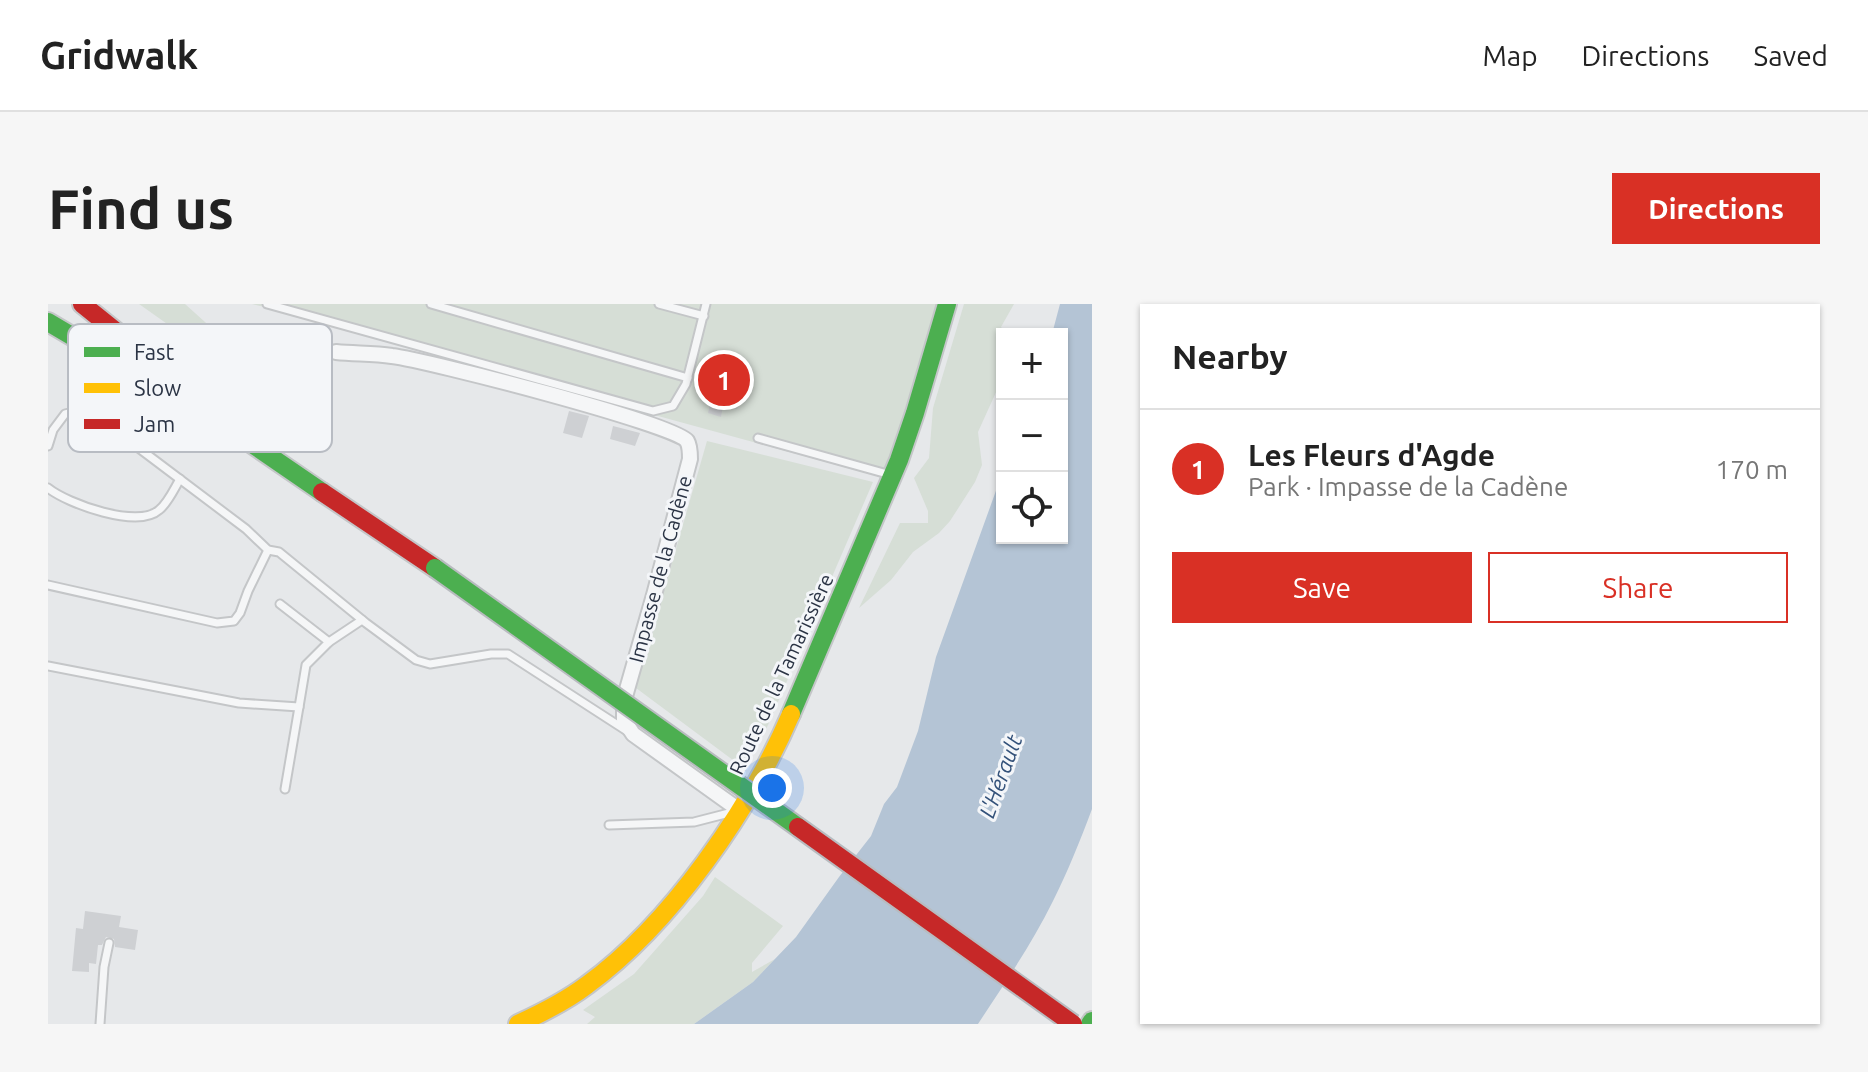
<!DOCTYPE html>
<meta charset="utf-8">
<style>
body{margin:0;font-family:Ubuntu,sans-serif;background:#f6f6f6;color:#222}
.controls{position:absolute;right:24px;top:24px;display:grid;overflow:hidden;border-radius:0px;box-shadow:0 2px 6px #0004}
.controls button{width:72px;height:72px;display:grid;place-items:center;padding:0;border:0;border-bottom:2px solid #e0e0e0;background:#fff;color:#222;font:40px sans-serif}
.you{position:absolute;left:724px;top:484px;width:28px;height:28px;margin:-20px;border:6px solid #fff;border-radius:50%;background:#1a73e8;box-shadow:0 0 0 12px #1a73e833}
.badge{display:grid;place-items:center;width:52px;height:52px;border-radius:50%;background:#d93025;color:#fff;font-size:26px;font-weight:700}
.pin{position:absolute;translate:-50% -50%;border:4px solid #fff;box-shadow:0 2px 8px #0006}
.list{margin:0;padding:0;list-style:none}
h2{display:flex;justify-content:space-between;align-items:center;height:104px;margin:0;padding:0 32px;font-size:34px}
h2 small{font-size:26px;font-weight:400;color:#767676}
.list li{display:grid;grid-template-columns:52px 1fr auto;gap:24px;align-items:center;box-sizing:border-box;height:120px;padding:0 32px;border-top:2px solid #e0e0e0}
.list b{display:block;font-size:30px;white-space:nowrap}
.list p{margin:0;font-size:26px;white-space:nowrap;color:#767676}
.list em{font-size:26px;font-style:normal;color:#767676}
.actions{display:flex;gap:16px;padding:24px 32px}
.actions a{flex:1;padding:18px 0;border:2px solid #d93025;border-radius:0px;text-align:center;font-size:28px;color:#d93025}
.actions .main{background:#d93025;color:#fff}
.icon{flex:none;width:44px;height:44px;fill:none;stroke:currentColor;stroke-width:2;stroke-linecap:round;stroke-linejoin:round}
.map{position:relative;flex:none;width:1044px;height:720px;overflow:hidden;border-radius:0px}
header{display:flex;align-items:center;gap:48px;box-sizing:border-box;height:112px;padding:0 40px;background:#fff;border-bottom:2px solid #e0e0e0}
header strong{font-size:38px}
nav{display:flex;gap:44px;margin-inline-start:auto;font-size:28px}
.intro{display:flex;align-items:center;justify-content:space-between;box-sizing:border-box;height:192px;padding:0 48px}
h1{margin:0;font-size:56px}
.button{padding:20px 36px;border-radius:0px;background:#d93025;color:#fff;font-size:28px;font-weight:700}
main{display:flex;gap:48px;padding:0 48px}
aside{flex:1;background:#fff;border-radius:0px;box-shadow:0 2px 6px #0004}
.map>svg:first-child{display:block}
.green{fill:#d6ded6}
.water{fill:#b4c4d5}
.building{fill:#ced0d3}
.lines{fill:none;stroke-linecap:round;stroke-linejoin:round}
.lane-casing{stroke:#c4c6c8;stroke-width:11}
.street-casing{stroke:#c4c6c8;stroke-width:18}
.fast-casing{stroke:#c4c6c8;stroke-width:22}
.slow-casing{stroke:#c4c6c8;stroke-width:22}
.jam-casing{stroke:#c4c6c8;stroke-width:22}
.lane{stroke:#f5f6f7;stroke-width:7}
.street{stroke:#f5f6f7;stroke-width:14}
.fast{stroke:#4caf50;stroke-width:18}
.slow{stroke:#ffc107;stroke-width:18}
.jam{stroke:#c62828;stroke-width:18}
.fast-bridge-casing{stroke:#b8bbbf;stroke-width:22;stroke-linecap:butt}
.jam-bridge-casing{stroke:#b8bbbf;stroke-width:22;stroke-linecap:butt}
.fast-bridge{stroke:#4caf50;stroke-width:18}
.jam-bridge{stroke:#c62828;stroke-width:18}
.labels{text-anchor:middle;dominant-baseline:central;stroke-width:6;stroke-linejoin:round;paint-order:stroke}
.street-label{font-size:20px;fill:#2b3445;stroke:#f4f6f9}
.water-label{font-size:22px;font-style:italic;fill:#34527a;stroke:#f4f6f9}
.key{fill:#f4f6f9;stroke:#b8bcc3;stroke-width:2}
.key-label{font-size:22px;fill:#2b3445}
</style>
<header>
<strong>Gridwalk</strong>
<nav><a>Map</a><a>Directions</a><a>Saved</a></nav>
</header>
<div class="intro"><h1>Find us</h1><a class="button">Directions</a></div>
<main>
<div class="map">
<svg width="1044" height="720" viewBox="0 0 1044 720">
<rect width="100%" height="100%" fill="#e6e8ea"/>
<g class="green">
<path d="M91 0H137L209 65 204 80Z"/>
<path d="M204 0H889L836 174 610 112 362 39Z"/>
<path d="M916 0H966L953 23 958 30H954V75L930 128 934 161 927 178 902 217 891 229 865 248 843 276 811 304 852 219H880V207L866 174 881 154 885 104Z"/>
<path d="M659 137 825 178 720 421 697 465 588 384Z"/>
<path d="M667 573 735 622 704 659V668L727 655 705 678 646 720H539L547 713 535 706 586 670 655 592Z"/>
</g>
<path class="water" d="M1012 0H1044V505C1032 537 1020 567 1005 597 984 640 956 680 930 720H646L705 678 748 633 791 573 823 532 836 500 849 483 870 427 888 353 954 170V234H1014V30H1004Z"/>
<g class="building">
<path d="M665 86 692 92 689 105 675 102 673 113 660 109Z"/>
<path d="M521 107 541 112 534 134 515 129Z"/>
<path d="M565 122 592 129 587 142 562 135Z"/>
<path d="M37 607 73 612 71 623 90 626 87 646 67 643 66 635 58 633 54 641H50L48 660 41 659V668L24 667 28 624 35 625Z"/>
</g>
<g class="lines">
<g class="lane-casing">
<g id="lane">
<path d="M219 0 605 107 625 102 638 80 658 0"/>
<path d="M383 0 640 74"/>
<path d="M611 0 656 12"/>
<path d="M710 134 843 171"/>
<path d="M0 142 5 126 17 110 29 107 80 136 198 225 220 246 231 248 318 319 368 356 382 360 443 350H460L579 427"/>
<path d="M0 184C20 200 90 225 111 206 120 199 126 185 132 175"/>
<path d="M0 281 169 319 186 317 192 309 200 287 220 246"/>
<path d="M232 300 281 338"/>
<path d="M0 362 191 399 251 403 258 361 281 338 314 316"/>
<path d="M237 485 251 403"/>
<path d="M561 521 646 518 685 508"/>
<path d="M52 720 56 663 61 639"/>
</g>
</g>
<g class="street-casing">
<path id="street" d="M288 48C307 50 325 49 344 52 378 56 627 120 639 137 642 142 642 149 642 155L606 291 576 396V416L585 430 691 506"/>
</g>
<g class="fast-casing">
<g id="fast">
<path d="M0 18 191 131 274 188"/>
<path d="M743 410 851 156 867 109 899 0"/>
<path d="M1042 720 1044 717"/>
</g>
</g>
<g class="slow-casing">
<path id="slow" d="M470 720C494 709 518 697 539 681 623 620 702 505 743 410"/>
</g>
<g class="jam-casing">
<g id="jam">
<path d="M34 0 147 91"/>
<path d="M274 188 387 264"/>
</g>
</g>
<use href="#lane" class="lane"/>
<use href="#street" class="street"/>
<use href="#fast" class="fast"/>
<use href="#slow" class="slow"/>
<use href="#jam" class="jam"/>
<g class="fast-bridge-casing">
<path id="fast-bridge" d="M387 264 750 523"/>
</g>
<g class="jam-bridge-casing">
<path id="jam-bridge" d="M750 523 1025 720"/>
</g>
<use href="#fast-bridge" class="fast-bridge"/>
<use href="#jam-bridge" class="jam-bridge"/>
</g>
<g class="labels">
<g class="street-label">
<text transform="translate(612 265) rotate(-75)">Impasse de la Cadène</text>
<text transform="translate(733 370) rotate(-65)">Route de la Tamarissière</text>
</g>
<g class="water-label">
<text transform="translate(952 472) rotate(-70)">L'Hérault</text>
</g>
</g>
<rect x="20" y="20" width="264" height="128" rx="12" class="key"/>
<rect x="36" y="43" width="36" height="10" fill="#4caf50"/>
<rect x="36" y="79" width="36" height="10" fill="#ffc107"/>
<rect x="36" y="115" width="36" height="10" fill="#c62828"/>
<g class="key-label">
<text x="86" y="56">Fast</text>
<text x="86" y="92">Slow</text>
<text x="86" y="128">Jam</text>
</g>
</svg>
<div class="controls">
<button>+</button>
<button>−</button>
<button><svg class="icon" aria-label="locate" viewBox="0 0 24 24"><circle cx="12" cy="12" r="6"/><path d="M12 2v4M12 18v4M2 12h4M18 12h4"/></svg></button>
</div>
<div class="you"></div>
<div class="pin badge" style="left:676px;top:76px">1</div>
</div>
<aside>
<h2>Nearby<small></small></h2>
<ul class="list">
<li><span class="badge">1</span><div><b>Les Fleurs d'Agde</b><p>Park · Impasse de la Cadène</p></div><em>170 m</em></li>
</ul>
<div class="actions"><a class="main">Save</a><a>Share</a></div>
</aside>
</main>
